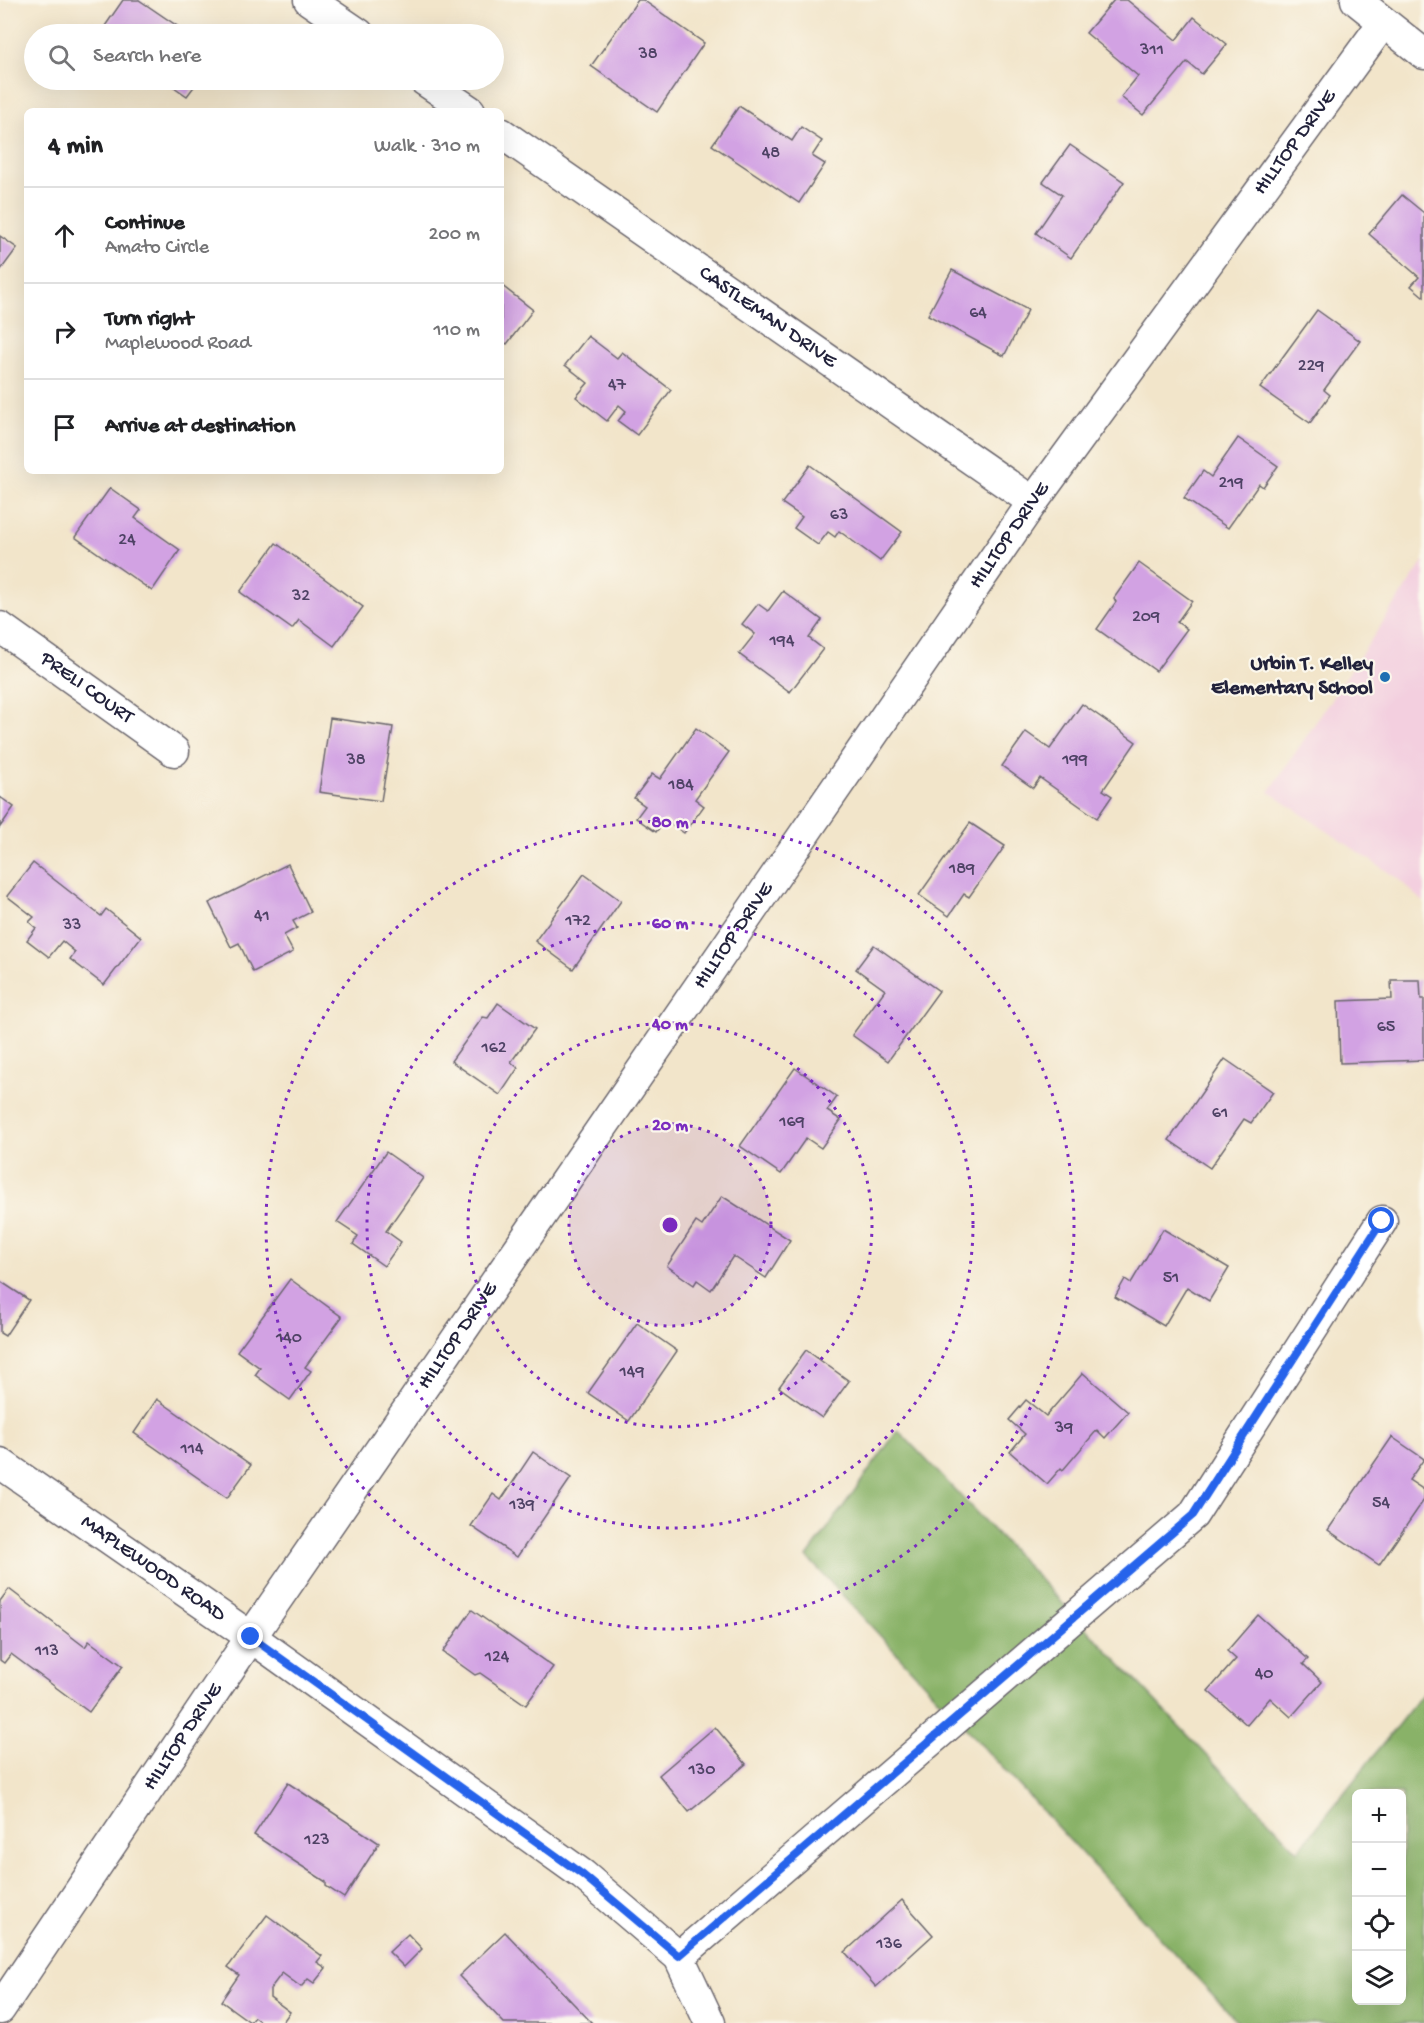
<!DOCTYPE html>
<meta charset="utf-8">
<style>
body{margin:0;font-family:"Gochi Hand",sans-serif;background:#f2f2f2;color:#202124}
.controls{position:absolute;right:18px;bottom:18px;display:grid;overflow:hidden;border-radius:9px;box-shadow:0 6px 24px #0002}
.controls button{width:54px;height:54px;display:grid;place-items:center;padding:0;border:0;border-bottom:2px solid #e0e0e0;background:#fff;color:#202124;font:30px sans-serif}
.stop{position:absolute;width:18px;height:18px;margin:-14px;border:4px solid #2563eb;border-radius:50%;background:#fff}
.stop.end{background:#2563eb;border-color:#fff;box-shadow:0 2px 6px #0008}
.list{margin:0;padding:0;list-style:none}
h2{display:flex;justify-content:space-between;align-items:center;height:78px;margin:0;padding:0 24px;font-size:26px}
h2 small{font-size:20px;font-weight:400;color:#757577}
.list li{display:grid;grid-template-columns:39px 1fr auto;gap:18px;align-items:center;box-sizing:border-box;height:96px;padding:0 24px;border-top:2px solid #e0e0e0}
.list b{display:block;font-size:22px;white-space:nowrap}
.list p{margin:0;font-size:20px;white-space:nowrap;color:#757577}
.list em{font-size:20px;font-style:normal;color:#757577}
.icon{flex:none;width:33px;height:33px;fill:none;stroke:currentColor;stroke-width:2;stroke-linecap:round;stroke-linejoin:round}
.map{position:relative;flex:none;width:1424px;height:2023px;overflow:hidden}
.search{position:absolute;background:#fff;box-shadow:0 6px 24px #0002;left:24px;top:24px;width:480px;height:66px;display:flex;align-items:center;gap:15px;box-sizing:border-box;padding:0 21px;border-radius:33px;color:#757577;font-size:22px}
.panel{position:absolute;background:#fff;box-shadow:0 6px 24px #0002;left:24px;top:108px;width:480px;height:366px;border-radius:9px}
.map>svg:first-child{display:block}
.built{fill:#f3cfdf}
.forest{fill:#89b268;stroke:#566a52;stroke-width:1.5;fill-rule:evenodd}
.building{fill:#d2a2e3}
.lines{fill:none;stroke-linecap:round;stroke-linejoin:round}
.minor-casing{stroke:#6b666d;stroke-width:33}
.minor{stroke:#fff;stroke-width:30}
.route{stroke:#2563eb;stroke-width:8}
.ring{fill:none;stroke:#7b2cbf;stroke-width:3;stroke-dasharray:3 6}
.poi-dot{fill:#1f6fb2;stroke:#fbf7ec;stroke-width:2}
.labels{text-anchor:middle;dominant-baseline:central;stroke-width:4.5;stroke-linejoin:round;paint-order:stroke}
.number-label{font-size:18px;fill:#4e4265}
.street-label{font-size:21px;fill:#22223b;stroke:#fbf7ec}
.poi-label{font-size:21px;font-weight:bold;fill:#22223b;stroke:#fbf7ec;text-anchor:end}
.centre{fill:#7b2cbf;stroke:#fbf7ec;stroke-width:3}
.ring-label{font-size:18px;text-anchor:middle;font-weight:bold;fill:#7b2cbf;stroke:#fbf7ec;stroke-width:4.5;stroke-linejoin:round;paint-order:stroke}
</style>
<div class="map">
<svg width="1424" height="2023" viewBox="0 0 1424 2023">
<rect width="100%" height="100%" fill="#fbf7ec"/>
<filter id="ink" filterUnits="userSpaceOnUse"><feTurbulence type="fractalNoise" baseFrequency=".0167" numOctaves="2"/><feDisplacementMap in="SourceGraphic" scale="12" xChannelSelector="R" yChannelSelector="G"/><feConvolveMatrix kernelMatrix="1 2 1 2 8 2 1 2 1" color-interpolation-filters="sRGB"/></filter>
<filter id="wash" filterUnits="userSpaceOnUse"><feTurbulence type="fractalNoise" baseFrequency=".008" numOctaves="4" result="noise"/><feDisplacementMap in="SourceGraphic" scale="24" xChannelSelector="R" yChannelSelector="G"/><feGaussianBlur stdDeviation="1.35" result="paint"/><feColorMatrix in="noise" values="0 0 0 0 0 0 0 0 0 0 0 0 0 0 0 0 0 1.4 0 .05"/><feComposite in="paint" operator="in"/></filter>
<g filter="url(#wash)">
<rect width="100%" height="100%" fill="#f2e5ca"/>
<path class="built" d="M1424 561V902L1397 878 1269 792Z"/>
<path class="forest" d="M898 1430 1298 1851 1424 1692V2023H1239L807 1557ZM1356 1794H1402V2000H1356Z"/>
<g id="blocks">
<g class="building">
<path d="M123 0H139L189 34H117L105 26Z"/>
<path d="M638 0H643L704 43 657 112 591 66Z"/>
<path d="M1114 0H1127L1176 40 1194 17 1227 44 1202 74 1187 62 1143 115 1121 97 1138 76 1086 33Z"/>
<path d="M164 80H199L187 96Z"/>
<path d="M739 106 792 141 801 127 822 141 812 156 825 164 799 203 712 145Z"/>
<path d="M1070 145 1124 182 1071 258 1036 233 1062 195 1043 182Z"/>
<path d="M1402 195 1424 213V297L1411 286 1419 277 1369 234Z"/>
<path d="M0 236 17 248 0 271Z"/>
<path d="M952 270 1028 310 1004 356 928 315Z"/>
<path d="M501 285 533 310 507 344 501 340Z"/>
<path d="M1317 310 1360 341 1324 390 1330 395 1310 423 1260 388Z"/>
<path d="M588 336 617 358 622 352 671 390 637 435 618 421 626 411 619 405 607 421 576 397 588 383 565 365Z"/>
<path d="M1238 438 1278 466 1263 487 1259 484 1228 528 1184 498 1203 471 1211 477Z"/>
<path d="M810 465 902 532 880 561 839 531 835 537 828 532 818 545 794 528 802 517 782 503Z"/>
<path d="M110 488 141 510 135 518 180 550 152 591 75 537Z"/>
<path d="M276 543 363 607 334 646 299 620 292 629 240 592Z"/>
<path d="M1139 563 1192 601 1177 622 1187 629 1156 671 1097 629 1116 602 1114 598Z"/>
<path d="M783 591 822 620 809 638 823 649 790 692 739 654 755 634 742 624 758 604 768 611Z"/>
<path d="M1082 704 1136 742 1103 790 1112 796 1097 818 1040 778 1033 788 1002 766 1026 732 1050 749Z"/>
<path d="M330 718 393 727 381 801 319 792Z"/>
<path d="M696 728 729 752 695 799 704 806 684 833 665 820 656 832 636 818 645 806 634 798 652 774 660 779Z"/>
<path d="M0 797 14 807 0 827Z"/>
<path d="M970 823 1005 846 969 897 964 894 949 916 919 895Z"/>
<path d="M33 863 101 916 106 909 141 937 104 985 70 959 75 952 62 941 49 957 27 940 36 928 29 922 34 917 7 896Z"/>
<path d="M288 864 311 912 293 921 297 928 284 935 293 952 253 972 239 943 231 947 209 903Z"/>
<path d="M584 874 621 901 573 969 535 941Z"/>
<path d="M874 945 939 991 888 1061 852 1035 885 990 856 969Z"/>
<path d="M1391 980H1420L1421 999H1424V1060L1340 1063 1338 1001 1392 999Z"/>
<path d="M498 1003 535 1029 511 1062 518 1068 500 1095 451 1061 483 1017 488 1018Z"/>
<path d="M1225 1059 1273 1092 1251 1123 1244 1119 1210 1168 1169 1140Z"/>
<path d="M795 1068 837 1097 827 1111 841 1120 821 1148 806 1138 781 1174 740 1146Z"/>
<path d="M386 1152 423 1178 386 1231 401 1242 384 1266 353 1244 358 1236 337 1222Z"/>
<path d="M722 1196 790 1240 766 1278 733 1256 711 1290 697 1280 694 1285 667 1266 696 1222 702 1226Z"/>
<path d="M1163 1229 1229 1268 1209 1301 1187 1287 1164 1326 1115 1297 1125 1279 1131 1283Z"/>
<path d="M290 1279 342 1317 305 1367 311 1371 290 1400 255 1375 260 1368 237 1351Z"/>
<path d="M0 1281 29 1300 5 1336 0 1333Z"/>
<path d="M637 1323 677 1351 629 1421 588 1393Z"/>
<path d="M806 1350 849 1381 822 1418 779 1387Z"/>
<path d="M1083 1373 1128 1412 1105 1438 1097 1430 1063 1470 1061 1468 1047 1484 1010 1452 1025 1434 1009 1420 1026 1400 1046 1416Z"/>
<path d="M157 1399 251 1465 227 1498 134 1433Z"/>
<path d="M1392 1437 1424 1459 1409 1480 1424 1490V1500L1379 1565 1328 1530Z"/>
<path d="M533 1452 571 1478 517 1557 471 1526 493 1494 501 1500Z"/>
<path d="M9 1589 85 1647 89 1641 123 1666 89 1712 11 1654 4 1663 0 1660V1601Z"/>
<path d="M472 1610 553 1667 526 1705 480 1673 475 1675 443 1652Z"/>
<path d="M1258 1615 1308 1659 1303 1664 1322 1682 1291 1717 1270 1698 1247 1725 1208 1691 1236 1659 1227 1651Z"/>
<path d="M715 1727 746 1764 689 1812 659 1775Z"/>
<path d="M288 1783 379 1843 344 1898 326 1886V1882L254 1835Z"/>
<path d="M902 1900 933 1935 876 1987 845 1952Z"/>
<path d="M267 1915 322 1956 317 1962 326 1968 314 1983 308 1979 301 1987 282 1973 270 1989V1997L290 2012 282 2023H262L254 2017 250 2022 221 2001 239 1975 228 1967Z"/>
<path d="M505 1932 592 2023H504L459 1976Z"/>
<path d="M408 1934 422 1949 404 1967 389 1952Z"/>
</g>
</g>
</g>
<g filter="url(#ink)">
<use href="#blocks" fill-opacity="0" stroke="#6b666d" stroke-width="1.5"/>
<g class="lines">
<g class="minor-casing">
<g id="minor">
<path d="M309 0 359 34"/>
<path d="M1356 0 1424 54"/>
<path d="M424 80 470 111"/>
<path id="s1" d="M501 133 1033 502"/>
<path id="s2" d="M0 627 174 751"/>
<path id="s3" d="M0 1463 251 1637 583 1875 679 1957 710 2023"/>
<path d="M679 1957 1193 1515 1382 1221"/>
<path id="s4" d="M0 2009 251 1637 1033 502 1383 23"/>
</g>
</g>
<use href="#minor" class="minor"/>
</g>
</g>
<g class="lines" filter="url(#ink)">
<path class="route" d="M251 1637 583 1875 679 1956 1193 1515 1382 1221"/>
</g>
<circle cx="670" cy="1225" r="101" fill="#7b2cbf" fill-opacity=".12"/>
<g class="ring">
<circle cx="670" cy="1225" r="101"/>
<circle cx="670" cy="1225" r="202"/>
<circle cx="670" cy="1225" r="303"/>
<circle cx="670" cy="1225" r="404"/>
</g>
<circle class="poi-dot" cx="1385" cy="677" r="6"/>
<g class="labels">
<g class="number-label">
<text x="1152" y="50">311</text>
<text x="648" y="54">38</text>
<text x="771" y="153">48</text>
<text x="978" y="313">64</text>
<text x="1311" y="366">229</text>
<text x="617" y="385">47</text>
<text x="1231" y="483">219</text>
<text x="839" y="515">63</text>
<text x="127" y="540">24</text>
<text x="301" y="596">32</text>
<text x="1146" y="617">209</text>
<text x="782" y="641">194</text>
<text x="356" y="760">38</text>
<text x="1075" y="760">199</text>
<text x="681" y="785">184</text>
<text x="962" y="869">189</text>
<text x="262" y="916">41</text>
<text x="578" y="921">172</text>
<text x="72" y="925">33</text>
<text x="1386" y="1027">65</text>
<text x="494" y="1048">162</text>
<text x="1220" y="1113">61</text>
<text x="792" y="1122">169</text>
<text x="1171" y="1278">51</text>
<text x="289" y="1338">140</text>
<text x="632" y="1372">149</text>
<text x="1064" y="1428">39</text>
<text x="192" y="1449">114</text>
<text x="1381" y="1503">54</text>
<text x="522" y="1505">139</text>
<text x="47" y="1651">113</text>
<text x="497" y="1657">124</text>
<text x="1264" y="1674">40</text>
<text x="702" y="1770">130</text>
<text x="317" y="1840">123</text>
<text x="889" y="1944">136</text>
</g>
<g class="street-label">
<text stroke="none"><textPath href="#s4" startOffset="2272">HILLTOP DRIVE</textPath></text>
<text stroke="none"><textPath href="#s1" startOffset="324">CASTLEMAN DRIVE</textPath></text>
<text stroke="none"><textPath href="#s4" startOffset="1786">HILLTOP DRIVE</textPath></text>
<text stroke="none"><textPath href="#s2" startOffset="106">PRELI COURT</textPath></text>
<text stroke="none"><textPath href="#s4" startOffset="1300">HILLTOP DRIVE</textPath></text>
<text stroke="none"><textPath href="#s4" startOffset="814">HILLTOP DRIVE</textPath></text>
<text stroke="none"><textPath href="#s3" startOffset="186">MAPLEWOOD ROAD</textPath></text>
<text stroke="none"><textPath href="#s4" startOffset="328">HILLTOP DRIVE</textPath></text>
</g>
<g class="poi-label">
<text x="1373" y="665">Urbin T. Kelley<tspan x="1373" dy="24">Elementary School</tspan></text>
</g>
</g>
<circle cx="670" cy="1225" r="9" class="centre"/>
<g class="ring-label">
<text x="670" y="827">80 m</text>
<text x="670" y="928">60 m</text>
<text x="670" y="1029">40 m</text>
<text x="670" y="1130">20 m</text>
</g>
</svg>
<div class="controls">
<button>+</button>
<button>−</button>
<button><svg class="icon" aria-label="locate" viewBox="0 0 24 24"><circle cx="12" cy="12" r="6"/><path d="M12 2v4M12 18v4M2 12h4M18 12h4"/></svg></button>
<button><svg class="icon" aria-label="layers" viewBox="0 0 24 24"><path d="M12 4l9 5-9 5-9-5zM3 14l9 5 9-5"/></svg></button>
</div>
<div class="stop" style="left:1382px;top:1221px"></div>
<div class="stop end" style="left:251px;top:1637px"></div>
<div class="search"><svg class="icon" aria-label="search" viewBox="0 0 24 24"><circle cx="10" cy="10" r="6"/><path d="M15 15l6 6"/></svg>Search here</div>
<section class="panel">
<h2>4 min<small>Walk · 310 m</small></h2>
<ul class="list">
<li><svg class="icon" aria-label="ahead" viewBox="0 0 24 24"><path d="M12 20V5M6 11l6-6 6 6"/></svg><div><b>Continue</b><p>Amato Circle</p></div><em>200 m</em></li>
<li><svg class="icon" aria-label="right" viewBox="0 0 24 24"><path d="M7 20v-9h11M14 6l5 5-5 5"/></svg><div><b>Turn right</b><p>Maplewood Road</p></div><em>110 m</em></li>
<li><svg class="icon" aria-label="arrive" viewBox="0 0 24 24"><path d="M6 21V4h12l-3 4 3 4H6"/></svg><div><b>Arrive at destination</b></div></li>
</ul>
</section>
</div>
